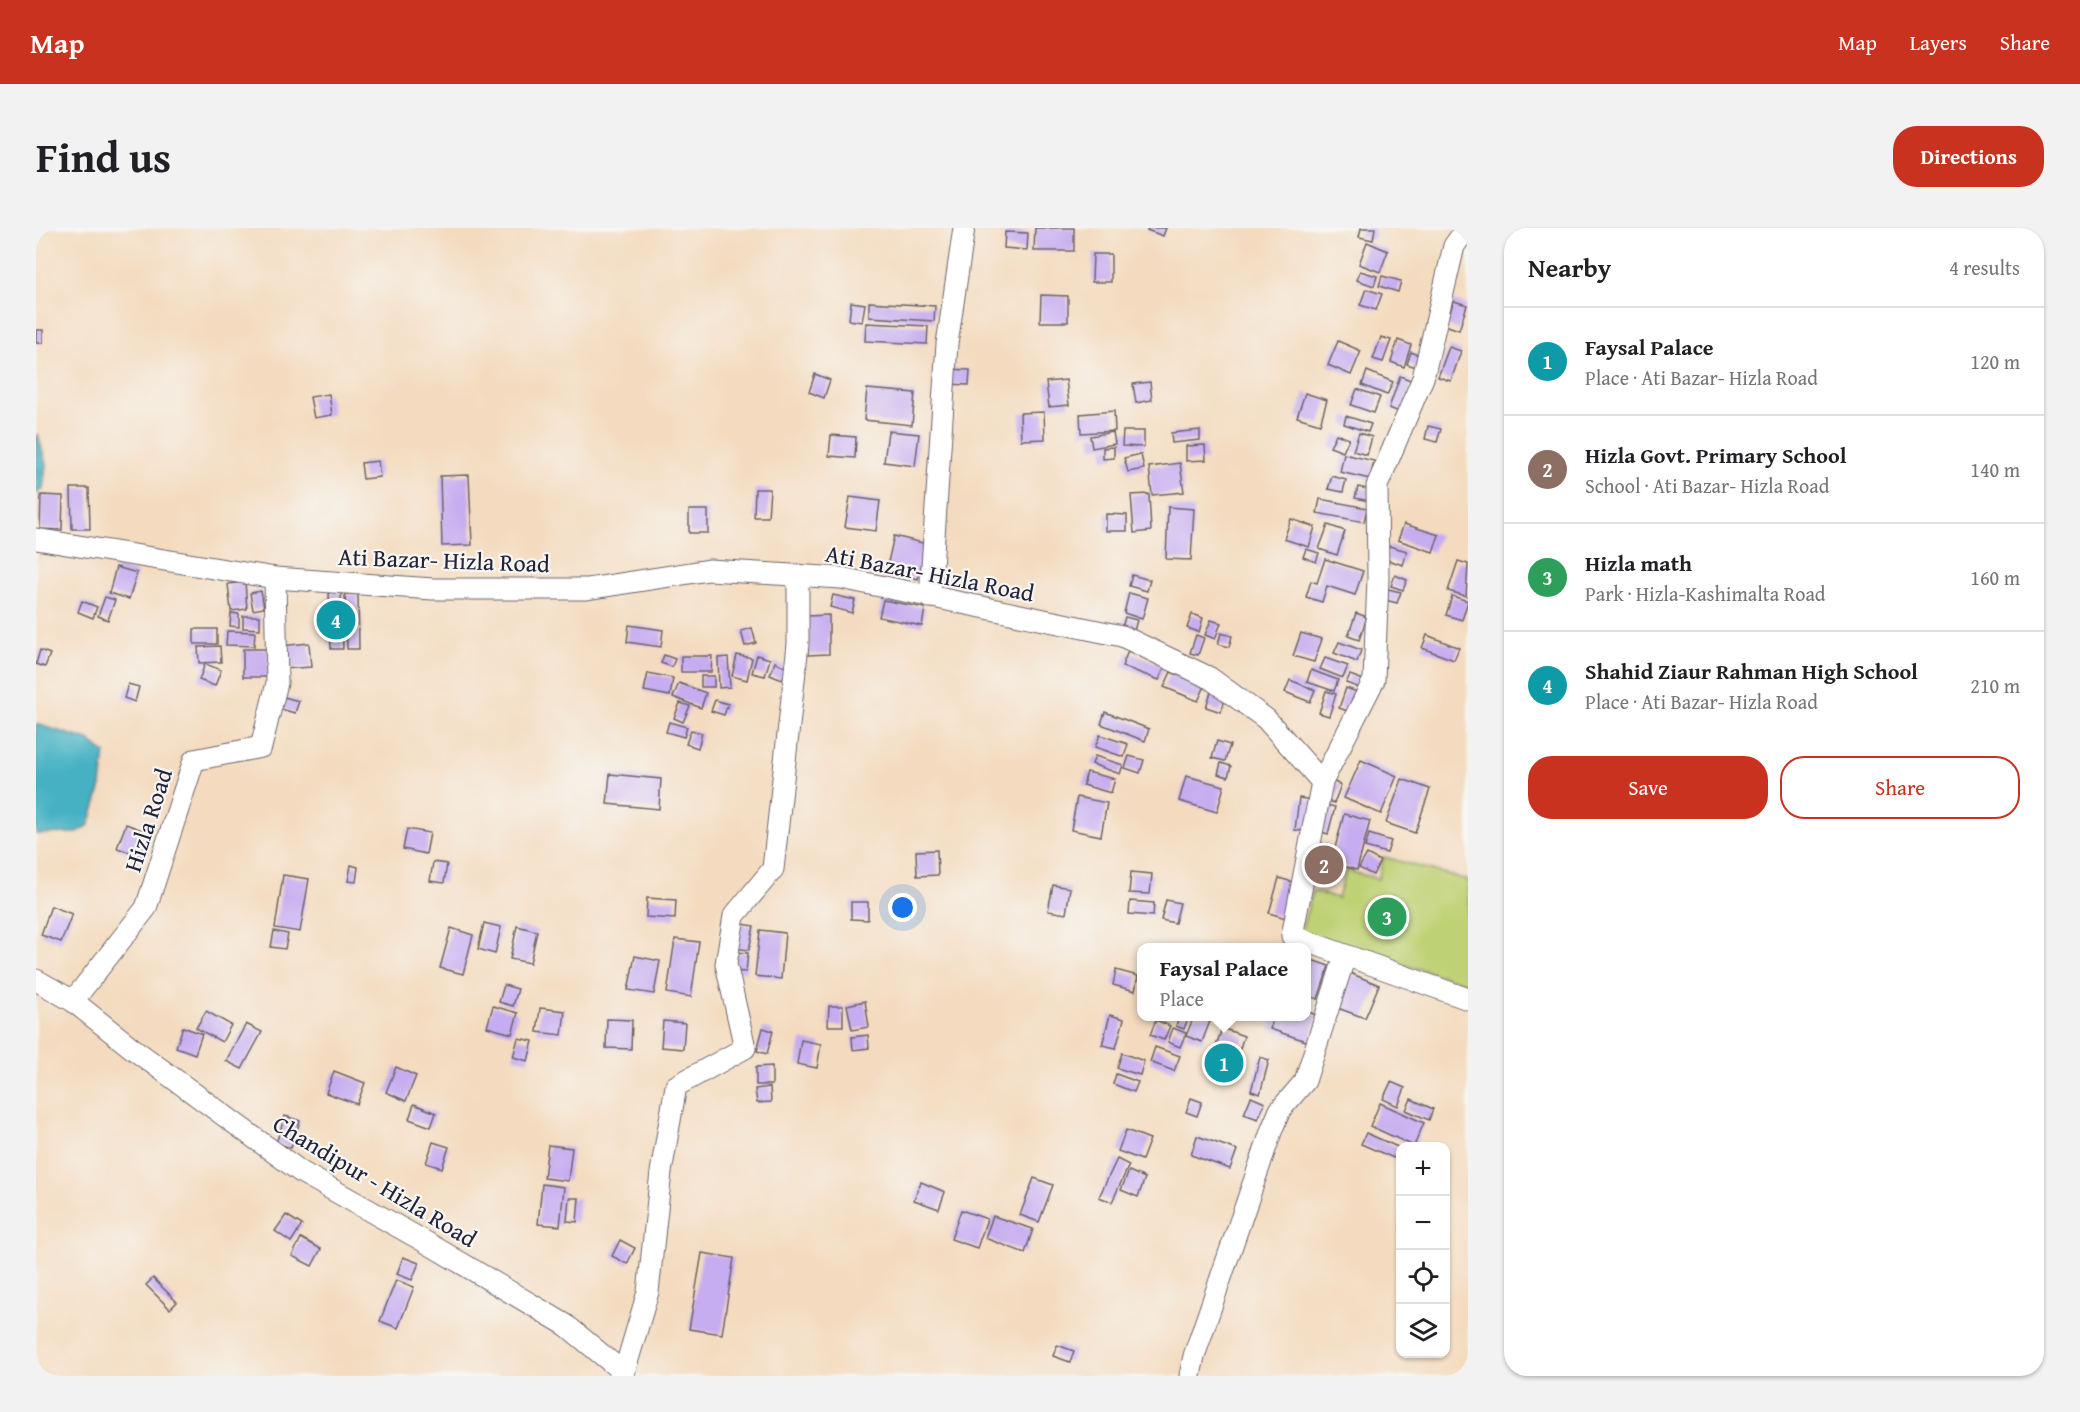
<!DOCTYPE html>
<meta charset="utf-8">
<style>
body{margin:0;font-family:"Gentium Book Plus",serif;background:#f2f2f2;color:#202124}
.controls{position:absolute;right:18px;bottom:18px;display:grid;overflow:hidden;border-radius:12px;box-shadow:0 2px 4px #0004}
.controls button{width:54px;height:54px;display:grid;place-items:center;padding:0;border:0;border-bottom:2px solid #e0e0e0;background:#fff;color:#202124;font:30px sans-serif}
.you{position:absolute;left:867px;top:680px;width:21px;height:21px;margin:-15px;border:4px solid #fff;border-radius:50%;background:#1a73e8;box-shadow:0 0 0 9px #1a73e833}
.badge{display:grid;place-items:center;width:39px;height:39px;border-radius:50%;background:#c8321e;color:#fff;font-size:20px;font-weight:700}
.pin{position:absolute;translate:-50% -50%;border:3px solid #fff;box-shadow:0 2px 6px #0006}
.popup{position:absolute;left:1101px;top:715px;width:174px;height:78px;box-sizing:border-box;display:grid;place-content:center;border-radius:12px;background:#fff;filter:drop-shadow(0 2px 4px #0005);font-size:20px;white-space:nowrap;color:#757577}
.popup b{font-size:22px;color:#202124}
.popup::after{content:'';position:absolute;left:50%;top:100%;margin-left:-12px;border:12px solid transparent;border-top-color:#fff}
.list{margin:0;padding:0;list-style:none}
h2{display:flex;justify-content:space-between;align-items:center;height:78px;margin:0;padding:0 24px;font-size:26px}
h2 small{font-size:20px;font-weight:400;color:#757577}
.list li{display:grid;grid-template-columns:39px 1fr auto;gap:18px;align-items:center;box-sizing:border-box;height:108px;padding:0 24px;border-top:2px solid #e0e0e0}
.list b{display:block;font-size:22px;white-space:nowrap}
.list p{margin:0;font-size:20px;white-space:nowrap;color:#757577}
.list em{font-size:20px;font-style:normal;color:#757577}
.actions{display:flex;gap:12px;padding:18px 24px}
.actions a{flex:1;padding:14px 0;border:2px solid #c8321e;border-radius:24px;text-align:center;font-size:21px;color:#c8321e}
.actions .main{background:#c8321e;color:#fff}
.icon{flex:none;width:33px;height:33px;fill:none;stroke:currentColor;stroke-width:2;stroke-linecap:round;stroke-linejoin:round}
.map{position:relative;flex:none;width:1432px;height:1148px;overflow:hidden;border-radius:24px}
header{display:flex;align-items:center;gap:36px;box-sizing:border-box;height:84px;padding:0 30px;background:#c8321e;color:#fff}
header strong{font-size:28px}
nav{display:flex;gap:33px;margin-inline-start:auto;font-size:21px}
.intro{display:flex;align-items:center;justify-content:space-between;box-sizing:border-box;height:144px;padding:0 36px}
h1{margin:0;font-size:42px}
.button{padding:15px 27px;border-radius:24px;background:#c8321e;color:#fff;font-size:21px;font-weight:700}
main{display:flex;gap:36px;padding:0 36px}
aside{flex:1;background:#fff;border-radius:24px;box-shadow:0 2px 4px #0004}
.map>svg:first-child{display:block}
.green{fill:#bfd175;stroke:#707a58;stroke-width:1.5}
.water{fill:#45b1c3;stroke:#346a7f;stroke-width:1.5}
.building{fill:#c6acf0}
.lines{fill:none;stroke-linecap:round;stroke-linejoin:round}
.minor-casing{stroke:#6c6369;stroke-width:23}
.minor{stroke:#fff;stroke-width:21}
.labels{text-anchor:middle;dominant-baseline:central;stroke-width:4.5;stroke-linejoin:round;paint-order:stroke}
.street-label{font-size:24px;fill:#22223b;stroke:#f6f6f2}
</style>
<header>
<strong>Map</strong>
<nav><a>Map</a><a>Layers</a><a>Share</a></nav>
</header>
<div class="intro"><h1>Find us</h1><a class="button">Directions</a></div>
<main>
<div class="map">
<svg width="1432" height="1148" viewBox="0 0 1432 1148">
<rect width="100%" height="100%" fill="#f6f6f2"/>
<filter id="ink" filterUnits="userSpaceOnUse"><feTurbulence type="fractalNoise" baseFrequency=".0167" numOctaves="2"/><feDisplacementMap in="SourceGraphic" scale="12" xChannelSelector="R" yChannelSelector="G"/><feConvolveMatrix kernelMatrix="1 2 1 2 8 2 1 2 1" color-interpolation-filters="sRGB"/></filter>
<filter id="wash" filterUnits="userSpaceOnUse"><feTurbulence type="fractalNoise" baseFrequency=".008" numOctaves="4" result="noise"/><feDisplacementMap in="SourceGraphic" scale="24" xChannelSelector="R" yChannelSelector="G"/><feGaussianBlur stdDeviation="1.35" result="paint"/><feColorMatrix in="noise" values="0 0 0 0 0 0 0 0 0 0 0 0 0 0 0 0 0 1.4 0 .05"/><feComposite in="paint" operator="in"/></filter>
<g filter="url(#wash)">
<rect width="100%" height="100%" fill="#f4dbbf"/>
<path class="green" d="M1348 629 1432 652V755L1264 707 1277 663 1302 670 1310 642 1342 651Z"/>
<g class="water">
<path d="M2 206 10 237 7 260 0 266V207Z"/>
<path d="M0 496 52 512 69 525 65 558 53 597 40 605 0 606Z"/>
</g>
<g id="blocks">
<g class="building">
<path d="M999 0H1038V23H998Z"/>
<path d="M1112 0H1130L1127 8 1111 2Z"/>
<path d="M1325 0H1339L1337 12 1323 9Z"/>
<path d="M969 4 992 5 991 22 968 20Z"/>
<path d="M1331 14 1352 23 1344 44 1323 36Z"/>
<path d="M1057 26H1075V54H1056Z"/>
<path d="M1324 43 1341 48 1338 58 1321 52Z"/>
<path d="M1346 48 1365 53 1362 64 1343 58Z"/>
<path d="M1330 61 1346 66 1340 82 1324 77Z"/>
<path d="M1005 67 1032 68V94H1004Z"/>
<path d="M1418 73 1431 77 1423 102 1409 97Z"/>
<path d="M815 74 829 76 826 94 813 92Z"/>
<path d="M833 74 899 78 898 93 833 89Z"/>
<path d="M830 95 892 98 891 116 829 113Z"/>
<rect x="0" y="102" width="7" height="13"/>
<path d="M1345 109 1355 112 1347 134 1337 131Z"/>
<path d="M1362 112 1375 117 1368 139 1355 134Z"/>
<path d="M1302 113 1325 123 1315 147 1292 137Z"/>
<path d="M1413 119 1425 123 1415 153 1402 149Z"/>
<path d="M1375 124 1390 130 1386 141 1371 136Z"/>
<path d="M911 141 934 142 933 157 910 156Z"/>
<path d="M1331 143 1357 154 1351 167 1326 157Z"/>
<path d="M779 146 794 152 788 170 773 164Z"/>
<path d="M1364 148 1377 153 1366 185 1353 180Z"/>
<path d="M1030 152 1033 177 1013 179 1010 154Z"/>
<path d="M1114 154 1116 172 1100 175 1097 156Z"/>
<path d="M831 161 879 165 876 197 828 192Z"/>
<path d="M1321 161 1344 169 1338 185 1315 177Z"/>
<path d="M1269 165 1291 172 1284 196 1261 189Z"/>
<path d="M293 166 296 187 278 190 274 169Z"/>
<path d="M1078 183 1079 203 1045 205 1044 186Z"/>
<path d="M1008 184 1009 211 985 212 984 185Z"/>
<path d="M1310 188 1335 196 1332 204 1308 196Z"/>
<path d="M1392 198 1405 201 1401 214 1389 211Z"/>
<path d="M1164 202V212L1136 215 1135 205Z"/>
<path d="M852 203 883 206 879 238 848 234Z"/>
<path d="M1087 203H1108V219L1086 218Z"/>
<path d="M1077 204 1079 216 1056 220 1054 208Z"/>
<path d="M1323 205 1336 209 1331 227 1317 223Z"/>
<path d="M1300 206 1313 211 1307 224 1294 219Z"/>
<path d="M795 207 820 209 819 230 793 228Z"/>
<path d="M1169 217 1170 232 1150 233V218Z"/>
<path d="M1078 219V230L1067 231V220Z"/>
<path d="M1105 226 1108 241 1092 244 1088 230Z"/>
<path d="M1308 226 1338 233 1334 251 1304 244Z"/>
<path d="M342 233 344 249 327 251 325 235Z"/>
<path d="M1144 235 1148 264 1116 267 1113 239Z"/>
<path d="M433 247 436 317 406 318 404 248Z"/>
<path d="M1296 248 1310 252 1307 264 1292 261Z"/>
<path d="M1322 259 1340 263 1338 274 1319 270Z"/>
<path d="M35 260H53L54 301H36Z"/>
<path d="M719 261H734L732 289H718Z"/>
<path d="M1113 266 1115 303 1098 305 1095 267Z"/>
<path d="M5 267 27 268 26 302 4 301Z"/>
<path d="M814 269 844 273 840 303 809 299Z"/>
<path d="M1284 271 1331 280 1328 294 1281 285Z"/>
<path d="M1132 279 1158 281 1155 332 1130 331Z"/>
<rect x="653" y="282" width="19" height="23"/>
<path d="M1070 286 1091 287V303H1070Z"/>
<path d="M1255 291 1279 299 1273 319 1248 311Z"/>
<path d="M1368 296 1403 307 1397 324 1362 312Z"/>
<path d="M1292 297 1309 303 1301 327 1283 321Z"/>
<path d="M858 308 891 316 882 351 850 343Z"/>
<path d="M1353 318 1371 323 1367 337 1349 331Z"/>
<path d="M1270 321 1283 325 1280 334 1267 329Z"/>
<path d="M1289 331 1327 343 1319 367 1291 358 1286 374 1270 369 1275 353 1281 355Z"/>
<path d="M1422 333 1432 336 1430 368 1412 363Z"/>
<path d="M80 339 101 345 93 371 73 365Z"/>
<path d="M1096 347 1114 352 1111 363 1093 358Z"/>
<path d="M1359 347 1371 352 1367 362 1355 358Z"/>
<path d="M209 354 211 381 195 383 192 356Z"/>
<path d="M1352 361 1365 364 1361 375 1349 372Z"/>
<path d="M225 363 228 380 217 382 214 365Z"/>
<path d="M293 364H305L307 421H295Z"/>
<path d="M1093 365 1112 370 1106 391 1088 385Z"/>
<path d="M309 366H322L323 421H311Z"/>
<path d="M797 367 819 372 816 385 794 379Z"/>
<path d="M1416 368 1432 373 1426 392 1410 387Z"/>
<path d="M69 369 79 372 72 392 62 388Z"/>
<path d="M847 372 889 380 886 398 843 389Z"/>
<path d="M46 373 61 379 57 390 42 384Z"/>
<path d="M195 385 203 386V399L194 398Z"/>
<path d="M1320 385 1331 389 1323 412 1312 408Z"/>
<path d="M1156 386 1167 390 1163 404 1151 400Z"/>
<path d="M793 387V426L772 427 771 388Z"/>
<path d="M207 388H224V401L207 400Z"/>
<path d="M1089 389 1101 392 1097 407 1085 403Z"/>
<path d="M1175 392 1185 395 1179 411 1169 407Z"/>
<path d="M593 397 627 402 625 419 591 414Z"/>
<path d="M716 400 720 415 709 418 705 403Z"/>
<rect x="158" y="401" width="23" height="15"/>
<path d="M191 403 219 404 218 418 190 417Z"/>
<path d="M1185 405 1196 408 1193 419 1182 416Z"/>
<path d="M1265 405 1286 411 1278 434 1257 428Z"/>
<path d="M1160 407 1168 410 1162 427 1154 425Z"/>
<path d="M1391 407 1423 420 1418 432 1386 420Z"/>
<path d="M1303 414 1325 422 1321 434 1298 425Z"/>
<path d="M273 415 275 439 247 441 245 418Z"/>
<path d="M184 418 185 434 163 435 162 419Z"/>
<path d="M207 421H232L233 449H207Z"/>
<path d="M4 422 14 426 9 439 0 436Z"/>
<path d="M1092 423 1129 438 1123 452 1086 438Z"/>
<path d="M628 427 639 431 636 439 625 435Z"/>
<path d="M701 427 716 430 711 452 696 448Z"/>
<path d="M721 427 734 431 729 448 716 445Z"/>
<path d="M645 428H676L675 444H645Z"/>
<path d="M692 429 694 459 683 460 682 430Z"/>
<path d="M1289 430 1312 438 1307 450 1284 441Z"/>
<path d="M739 434 751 440 746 452 734 447Z"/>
<path d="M169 436 185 442 179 458 163 452Z"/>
<path d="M1275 442 1302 452 1298 463 1271 454Z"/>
<path d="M1135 444 1169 458 1162 473 1128 459Z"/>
<path d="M612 445 637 450 634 468 608 463Z"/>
<path d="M1314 447 1333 454 1330 462 1310 455Z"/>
<rect x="665" y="448" width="13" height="11"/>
<path d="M1254 452 1279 462 1274 474 1249 464Z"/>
<path d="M643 455 670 465 665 480 637 469Z"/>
<path d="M92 456 103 459 99 474 88 470Z"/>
<path d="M1310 460 1324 465 1317 485 1303 480Z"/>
<path d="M1176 461 1191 465 1185 484 1170 479Z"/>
<path d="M1290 463 1300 466 1293 488 1283 485Z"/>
<path d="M244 468 263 473 259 485 241 480Z"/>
<path d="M679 472 692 476 688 487 675 483Z"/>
<path d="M644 475 654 478 647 494 638 490Z"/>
<path d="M1069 484 1113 501 1109 513 1065 496Z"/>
<path d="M633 494 651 499 648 509 630 504Z"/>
<path d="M655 502 666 505 662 520 650 516Z"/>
<path d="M1064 507 1092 516 1088 529 1059 519Z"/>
<path d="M1181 513 1194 517 1189 533 1176 530Z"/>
<path d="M1059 528 1087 537 1084 546 1056 536Z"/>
<path d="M1093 528 1108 532 1104 545 1089 540Z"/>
<path d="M1325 532 1361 548 1345 586 1308 570Z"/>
<path d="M1185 535 1195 538 1192 549 1182 546Z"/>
<path d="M1051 544 1079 551 1075 565 1047 557Z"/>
<path d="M574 546 625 551 623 581 571 576Z"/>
<path d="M1150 548 1188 558 1181 584 1143 573Z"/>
<path d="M1366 551 1394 561 1379 605 1350 595Z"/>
<path d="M1296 553 1305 557 1298 575 1289 572Z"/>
<path d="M1041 569 1071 575 1065 608 1035 602Z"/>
<path d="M1263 570 1277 572 1273 604 1259 602Z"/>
<path d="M1287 576 1299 579 1292 606 1280 602Z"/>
<path d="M1308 586 1334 593 1321 642 1295 635Z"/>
<path d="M90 596 114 605 105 628 81 620Z"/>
<path d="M371 601 394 605 390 626 367 621Z"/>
<path d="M1333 606 1355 613 1351 625 1329 619Z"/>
<path d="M1283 614 1292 617 1286 640 1276 638Z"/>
<path d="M901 622 902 647 881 648 880 623Z"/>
<path d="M1331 626 1344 633 1337 647 1323 640Z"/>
<path d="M397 634 411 636 408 655 394 653Z"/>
<path d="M315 637 322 639 320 654 312 653Z"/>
<path d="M1095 644 1116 646 1114 666 1093 665Z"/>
<path d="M247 647 273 651 264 704 239 700Z"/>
<path d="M1243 650 1260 655 1250 690 1233 685Z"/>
<path d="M1017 657 1034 660 1030 686 1012 683Z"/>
<path d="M611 670 640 672 639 691 610 689Z"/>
<path d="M1130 672 1144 675 1139 695 1125 692Z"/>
<path d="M1094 673 1118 675 1117 688 1093 686Z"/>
<path d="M815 674H832V692L815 691Z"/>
<path d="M15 678 36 686 25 714 5 707Z"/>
<path d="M448 695 465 699 459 726 442 721Z"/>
<path d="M701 695 718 698 713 722 697 720Z"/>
<path d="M481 698 501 703 494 735 474 731Z"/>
<path d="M415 700 437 707 427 746 404 740Z"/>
<path d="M724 702 749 705 745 751 719 748Z"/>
<path d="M238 703 252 706 249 721 235 719Z"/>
<path d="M639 711 663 714 655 769 631 765Z"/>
<path d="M700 724 712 725 710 744 698 743Z"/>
<path d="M599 728 624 733 618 766 592 762Z"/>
<path d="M1270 730 1293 738 1282 771 1270 767Z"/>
<path d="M1080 742 1102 748 1099 763 1077 757Z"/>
<path d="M1309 743 1343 757 1329 790 1296 778Z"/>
<path d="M468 757 482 761 477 778 463 774Z"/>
<path d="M829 773 833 799 816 802 811 777Z"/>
<path d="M457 778 482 785 476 806 451 799Z"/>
<path d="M793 778H807V798H792Z"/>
<path d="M504 780 529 783 526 807 501 804Z"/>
<path d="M170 783 195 797 186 814 160 800Z"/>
<path d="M1270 783 1283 788 1273 814 1234 801 1238 788H1270Z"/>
<path d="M1074 787 1088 791 1080 820 1066 817Z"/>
<path d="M1143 788H1153L1148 801 1140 798Z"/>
<path d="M1158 788H1176L1166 814 1150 808Z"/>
<path d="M571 791 596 792 595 821 570 820Z"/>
<path d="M1120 792 1134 798 1128 812 1114 807Z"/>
<path d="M627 793 649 795 647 821 625 819Z"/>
<path d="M210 796 226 804 206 841 190 833Z"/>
<path d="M147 799 166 806 159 826 140 819Z"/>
<path d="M727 800 737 803 731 826 721 823Z"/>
<path d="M1137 800 1150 805 1144 819 1132 814Z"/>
<path d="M1186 800 1208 808 1202 826 1180 818Z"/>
<path d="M832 807 833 820 817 822 816 809Z"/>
<path d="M482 810 497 813 492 833 477 829Z"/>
<path d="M765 812 785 816 781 840 761 836Z"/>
<path d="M1119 819 1144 828 1138 843 1114 834Z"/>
<path d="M1182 821 1201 828 1195 848 1175 842Z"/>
<path d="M1086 825 1108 833 1104 847 1081 840Z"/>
<path d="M1224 829 1233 832 1224 866 1215 863Z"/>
<path d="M736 838V857H720V839Z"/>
<path d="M360 839 380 848 370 873 350 864Z"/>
<path d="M298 843 329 855 321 876 290 865Z"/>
<path d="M1080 846 1102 854 1098 864 1077 856Z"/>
<path d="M1355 854 1369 860 1362 878 1347 871Z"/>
<path d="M734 859 735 874 721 875 719 861Z"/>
<path d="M1215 869 1229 875 1222 891 1208 886Z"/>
<path d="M1155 870 1166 874 1161 888 1150 884Z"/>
<path d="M1375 871 1397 881 1393 892 1370 882Z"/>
<path d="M1344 875 1388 895 1378 918 1334 898Z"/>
<path d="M378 876 400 885 395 899 373 891Z"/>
<path d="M249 888 264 893 255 920 240 915Z"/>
<path d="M1090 902 1114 911 1106 932 1082 923Z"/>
<path d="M1330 905 1364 920 1360 931 1325 916Z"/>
<path d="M1161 908 1201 922 1194 941 1155 927Z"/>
<path d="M397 914 413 919 406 940 390 935Z"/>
<path d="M512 917 536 920 532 953 508 950Z"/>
<path d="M1081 931 1093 937 1076 974 1063 969Z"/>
<path d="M1093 943 1109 950 1102 969 1085 962Z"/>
<path d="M998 950 1017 957 1003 994 984 987Z"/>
<path d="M885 954 909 964 903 981 878 972Z"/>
<path d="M506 956 528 959 524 998 502 996Z"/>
<path d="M533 970H543L541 994 531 993Z"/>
<path d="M925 982 951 991 941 1020 915 1011Z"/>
<path d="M250 987 266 997 255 1014 239 1003Z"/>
<path d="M957 988 997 1001 989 1025 949 1010Z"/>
<path d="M265 1010 285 1021 276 1038 256 1028Z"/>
<path d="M584 1012 599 1020 591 1036 576 1028Z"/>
<path d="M666 1025 698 1030 686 1106 653 1101Z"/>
<path d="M367 1029 383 1035 376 1052 361 1046Z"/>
<path d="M117 1050 141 1074 134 1081 110 1057Z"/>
<path d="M360 1052 378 1059 362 1100 344 1093Z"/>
<path d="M1021 1117 1038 1123 1034 1134 1017 1128Z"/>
</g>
</g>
</g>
<g filter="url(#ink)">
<use href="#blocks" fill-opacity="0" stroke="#6c6369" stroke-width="1.5"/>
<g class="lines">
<g class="minor-casing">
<g id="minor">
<path d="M0 311 239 350 397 361H551L673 342 805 350 1086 408 1174 450 1230 491 1286 554 1256 708 1432 771"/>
<path d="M894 369 911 116 928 0"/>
<path d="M1286 554 1338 452 1342 350 1341 258 1387 150 1418 18 1431 0"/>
<path d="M0 752 37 773 96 820 265 944 393 1016 530 1097 588 1145"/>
<path d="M37 773 110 680 158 532 225 519 241 455 239 350"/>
<path d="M587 1148 612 1064 625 944 640 858 709 820 690 736 698 688 737 641 762 416V347"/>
<path d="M1154 1148 1158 1128 1236 901 1244 882 1269 853 1309 728"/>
</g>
</g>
<use href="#minor" class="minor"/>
</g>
</g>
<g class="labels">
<g class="street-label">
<text transform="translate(408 332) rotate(2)">Ati Bazar- Hizla Road</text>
<text transform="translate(894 345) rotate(11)">Ati Bazar- Hizla Road</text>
<text transform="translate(112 592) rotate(-72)">Hizla Road</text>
<text transform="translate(339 953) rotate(31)">Chandipur - Hizla Road</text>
</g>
</g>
</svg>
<div class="controls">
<button>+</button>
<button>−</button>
<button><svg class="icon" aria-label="locate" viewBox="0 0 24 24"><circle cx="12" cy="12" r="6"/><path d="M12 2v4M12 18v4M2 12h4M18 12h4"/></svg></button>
<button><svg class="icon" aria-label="layers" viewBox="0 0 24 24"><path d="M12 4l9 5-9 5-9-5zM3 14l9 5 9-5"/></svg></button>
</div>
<div class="you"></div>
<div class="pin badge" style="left:1188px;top:835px;background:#0f9aa8">1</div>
<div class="popup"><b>Faysal Palace</b>Place</div>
<div class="pin badge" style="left:1288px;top:637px;background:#8d6e63">2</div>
<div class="pin badge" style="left:1351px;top:689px;background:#2e9e5b">3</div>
<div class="pin badge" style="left:300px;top:392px;background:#0f9aa8">4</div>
</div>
<aside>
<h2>Nearby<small>4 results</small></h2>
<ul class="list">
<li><span class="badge" style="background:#0f9aa8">1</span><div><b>Faysal Palace</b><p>Place · Ati Bazar- Hizla Road</p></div><em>120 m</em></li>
<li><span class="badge" style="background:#8d6e63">2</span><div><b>Hizla Govt. Primary School</b><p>School · Ati Bazar- Hizla Road</p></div><em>140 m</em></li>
<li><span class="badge" style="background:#2e9e5b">3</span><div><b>Hizla math</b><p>Park · Hizla-Kashimalta Road</p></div><em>160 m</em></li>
<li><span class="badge" style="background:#0f9aa8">4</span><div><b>Shahid Ziaur Rahman High School</b><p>Place · Ati Bazar- Hizla Road</p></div><em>210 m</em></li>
</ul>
<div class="actions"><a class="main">Save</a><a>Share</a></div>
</aside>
</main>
